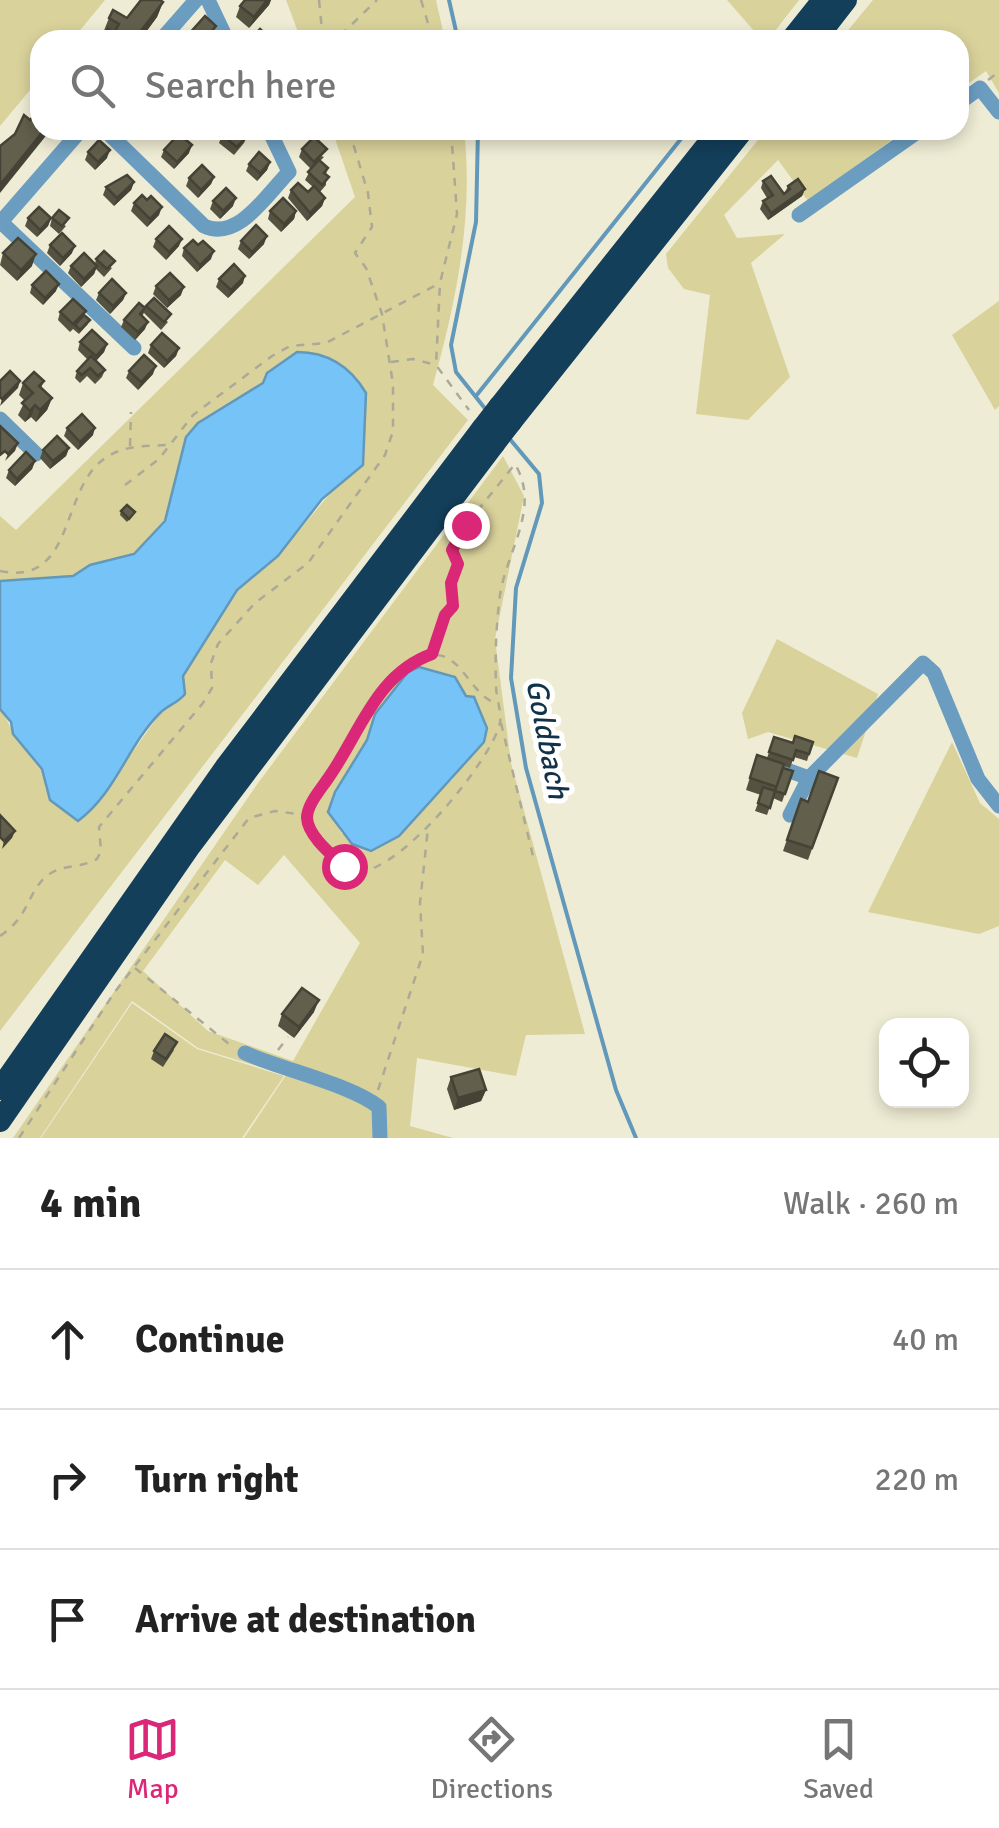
<!DOCTYPE html>
<meta charset="utf-8">
<style>
body{margin:0;font-family:Signika,sans-serif;background:#f2f2f2;color:#222}
.controls{position:absolute;right:30px;bottom:30px;display:grid;overflow:hidden;border-radius:20px;box-shadow:0 5px 15px #0003}
.controls button{width:90px;height:90px;display:grid;place-items:center;padding:0;border:0;border-bottom:2px solid #e0e0e0;background:#fff;color:#222;font:50px sans-serif}
.stop{position:absolute;width:30px;height:30px;margin:-22px;border:8px solid #db2777;border-radius:50%;background:#fff}
.stop.end{background:#db2777;border-color:#fff;box-shadow:0 2px 10px #0008}
.list{margin:0;padding:0;list-style:none}
h2{display:flex;justify-content:space-between;align-items:center;height:130px;margin:0;padding:0 40px;font-size:42px}
h2 small{font-size:32px;font-weight:400;color:#767676}
.list li{display:grid;grid-template-columns:65px 1fr auto;gap:30px;align-items:center;box-sizing:border-box;height:140px;padding:0 40px;border-top:2px solid #e0e0e0}
.list b{display:block;font-size:38px;white-space:nowrap}
.list em{font-size:32px;font-style:normal;color:#767676}
.icon{flex:none;width:55px;height:55px;fill:none;stroke:currentColor;stroke-width:2;stroke-linecap:round;stroke-linejoin:round}
.map{position:relative;flex:none;width:999px;height:1138px;overflow:hidden}
.search{position:absolute;background:#fff;box-shadow:0 5px 15px #0003;left:30px;right:30px;top:30px;height:110px;display:flex;align-items:center;gap:25px;box-sizing:border-box;padding:0 35px;border-radius:30px;color:#767676;font-size:38px}
.sheet{height:550px;background:#fff}
nav{display:flex;justify-content:space-around;align-items:center;box-sizing:border-box;height:140px;border-top:2px solid #e0e0e0;background:#fff;font-size:28px;color:#767676}
nav a{display:grid;justify-items:center;gap:5px}
nav .on{color:#db2777}
.map>svg:first-child{display:block}
.green{fill:#d9d29b;fill-rule:evenodd}
.water{fill:#76c3f8;stroke:#6298ba;stroke-width:2.5}
.lines{fill:none;stroke-linecap:round;stroke-linejoin:round}
.stream{stroke:#6298ba;stroke-width:4}
.path{stroke:#aca997;stroke-width:2.5;stroke-dasharray:8 8;stroke-linecap:butt}
.minor{stroke:#6b9dc1;stroke-width:15}
.highway{stroke:#133f5a;stroke-width:22}
.highway-bridge{stroke:#133f5a;stroke-width:22}
.wall{fill:#545341}
.shaded-wall{fill:#454335}
.building{fill:#62604c;stroke:#454335;stroke-width:2.5}
.route{stroke:#db2777;stroke-width:12}
.labels{text-anchor:middle;dominant-baseline:central;stroke-width:10;stroke-linejoin:round;paint-order:stroke}
.water-label{font-size:30px;font-style:italic;fill:#113248;stroke:#fff}
</style>
<div class="map">
<svg width="999" height="1138" viewBox="0 0 999 1138">
<rect width="100%" height="100%" fill="#efecd5"/>
<g class="green">
<path d="M0 0H105L72 40H40V78L0 126Z"/>
<path d="M286 0H436L445 40H301Z"/>
<path d="M727 0H799L768 40H762Z"/>
<path d="M873 0H999V93L986 71 959 90V40H840Z"/>
<path d="M332 130H464C474 216 456 302 433 385L468 420 0 1031V709C8 719 10 729 17 738 29 755 47 766 45 788L87 815 162 711 185 694 183 676 237 590 278 556 362 455 361 447 263 383 198 423 165 521 134 554 90 565 73 576 0 581V516L16 530 355 197Z"/>
<path d="M766 130H905L808 201 778 160 724 215 737 238 785 234 751 263 790 377 748 420 696 414 710 295 684 289 668 268 666 254Z"/>
<path d="M999 301V406L995 410 952 335Z"/>
<path d="M503 456 524 496 495 639 511 763 585 1034 526 1035 516 1076 417 1058 410 1126 453 1138H244L286 1075 198 1048 132 1001 40 1138H13L258 783ZM419 667 455 677 487 728 452 780 437 790 401 832 342 834 328 812 335 791 367 740 375 714 409 672ZM284 855 360 943 293 1061 208 1031 143 971 225 860 258 885Z"/>
<path d="M777 639 878 694 857 758 768 732 748 739 742 713Z"/>
<path d="M952 742 980 803 999 819V926L979 934 868 912Z"/>
<path d="M132 1003 197 1049 284 1076 242 1138H41Z"/>
</g>
<g class="water">
<path d="M297 352C328 352 350 366 366 393L363 465 322 499 278 556 237 590 183 676 185 694C178 703 168 705 160 713 127 746 116 793 78 821L50 800 42 769 13 734 11 722 0 709V581L73 576 90 565 134 554 165 521 186 437 198 423 263 383 267 373Z"/>
<path d="M419 667 455 677 466 696 474 697 487 728 484 742 399 836 371 851 352 844 328 812 335 792 367 740 375 714 408 672Z"/>
</g>
<g class="lines">
<g class="stream">
<path d="M449 0 458 40"/>
<path d="M478 130 476 222 451 345 456 372 487 411"/>
<path d="M476 396 688 130"/>
<path d="M509 438 539 474 542 503 516 588 511 678 526 768 616 1090 636 1138"/>
</g>
<g class="path">
<path d="M319 0 323 40"/>
<path d="M421 0 433 40"/>
<path d="M325 40 344 32 377 0"/>
<path d="M988 80 999 72"/>
<path d="M451 130 457 214 440 283 436 365 469 410"/>
<path d="M391 362 413 359 436 365"/>
<path d="M130 446 131 412"/>
<path d="M125 485 159 459 193 415 272 356 290 346 326 343 440 283"/>
<path d="M0 571C77 587 59 486 107 457 125 445 148 446 168 445"/>
<path d="M432 655 445 615 453 605 451 583 459 564 452 550 466 525 515 464C541 508 507 550 500 595 496 625 495 656 496 686 496 697 502 713 500 723 493 759 390 887 350 870 335 863 309 835 307 818 306 797 334 770 344 753 362 722 389 657 433 655 462 653 470 695 496 703"/>
<path d="M501 723 533 856"/>
<path d="M0 936C32 915 27 888 51 873 64 865 84 867 97 859L101 851 99 827 203 703 212 688 211 663 218 644 255 603 308 563 385 455 393 431V384L382 314 366 268 355 253 372 227 368 193 349 130"/>
<path d="M135 968 234 1048"/>
<path d="M278 1050 288 1037"/>
<path d="M378 1090 423 954 420 903 428 828"/>
<path d="M19 1138 114 993 249 818 275 811 306 815"/>
</g>
<g class="minor">
<path d="M208 0 227 40"/>
<path d="M161 40 196 0"/>
<path d="M959 103 980 88 999 112"/>
<path d="M105 130 204 226C238 242 267 194 289 172L269 130"/>
<path d="M799 215 920 130"/>
<path d="M1 222 134 348"/>
<path d="M0 223 81 130"/>
<path d="M0 419 36 454"/>
<path d="M773 765 809 778"/>
<path d="M790 815 809 778 923 663 934 673 978 779 999 806"/>
<path d="M245 1053C283 1070 349 1084 379 1107L380 1138"/>
</g>
<g class="highway">
<path d="M791 40 823 0"/>
<path d="M815 40 846 0"/>
<path d="M499 407 719 130"/>
<path d="M511 422 743 130"/>
<path d="M0 1089 225 768 482 429"/>
<path d="M0 1121 190 846 494 444"/>
</g>
<g class="highway-bridge">
<path d="M482 429 499 407"/>
<path d="M494 444 511 422"/>
</g>
</g>
<g class="wall">
<path d="M245 0H271L269 5 249 28 236 17 240 6Z"/>
<path d="M163 2 157 17 140 40H101L105 34 103 33 109 18H127Z"/>
<path d="M222 135 247 136 244 143 234 155 219 143Z"/>
<path d="M302 149 324 157 320 161 328 168 326 174V185L320 192 325 198 322 206 307 221 288 198 291 190 308 192 313 187 305 180 311 169 299 157Z"/>
<path d="M164 150 189 153 174 169 161 157Z"/>
<path d="M88 152 107 158 95 170 85 160Z"/>
<path d="M270 162 267 170 257 181 246 171 249 164Z"/>
<path d="M214 177 211 184 198 198 186 186 189 178Z"/>
<path d="M763 181 784 194 788 186 805 189 802 196 768 220 760 209 763 201 767 198 761 188Z"/>
<path d="M134 182 131 190 114 206 103 195 106 187Z"/>
<path d="M213 201 233 206 220 219 210 209Z"/>
<path d="M134 203 159 215 147 227 131 211Z"/>
<path d="M270 211H296L294 219 281 232 268 219Z"/>
<path d="M28 218H51L48 226 37 237 25 226Z"/>
<path d="M52 218 66 226 59 234 50 226Z"/>
<path d="M156 239 179 246 166 260 153 247Z"/>
<path d="M241 241 264 244 249 259 238 249Z"/>
<path d="M50 245 72 253 60 266 47 253Z"/>
<path d="M198 245 211 259 197 272 182 256 184 248Z"/>
<path d="M3 253 32 266 17 281 0 265Z"/>
<path d="M96 259 112 268 104 277 96 269 94 274 81 287 68 273 71 266 95 264Z"/>
<path d="M219 279 243 283 228 298 216 287Z"/>
<path d="M32 285 56 291 43 305 30 293Z"/>
<path d="M156 286 181 295 167 308 153 294Z"/>
<path d="M99 293H126L123 300 110 314 96 300Z"/>
<path d="M146 306 168 322 161 330 144 313 142 316 145 329 135 340 121 327 124 320 145 308Z"/>
<path d="M86 311 84 315 88 324 79 334 73 329 70 332 58 320 60 312Z"/>
<path d="M80 342 107 344 104 352 96 361 105 370 102 377 95 384 87 376 80 383 75 378 77 371 88 360 78 350Z"/>
<path d="M151 345 179 348 176 356 164 368 148 353Z"/>
<path d="M129 371 153 374 138 390 126 378Z"/>
<path d="M44 381 41 388 52 398 47 410 36 422 31 417 25 422 18 415 25 401 19 395 23 383Z"/>
<path d="M67 428 93 435 78 450 64 436Z"/>
<path d="M69 448 66 456 50 469 40 458 43 450Z"/>
<path d="M35 461 32 469 15 486 6 478 9 470Z"/>
<path d="M121 511 135 512 127 522 120 515Z"/>
<path d="M774 737 793 743 813 742 807 761 794 757 790 768 784 766 783 768 793 771 782 802 773 798 767 815 755 811 761 795 746 790 757 755 767 758Z"/>
<path d="M838 778 808 860 783 851 801 799 808 801Z"/>
<path d="M314 1012 294 1038 278 1026 282 1014Z"/>
<path d="M174 1050 163 1067 151 1059 154 1051Z"/>
<path d="M451 1077 486 1090 481 1101 454 1110 447 1089Z"/>
</g>
<g class="shaded-wall">
<path d="M267 0H271L269 5 249 28 254 17Z"/>
<path d="M163 2 157 17 140 40H134Z"/>
<path d="M44 130H48L45 137 0 193V185Z"/>
<path d="M192 145 189 153 174 169 177 162Z"/>
<path d="M110 150 107 158 95 170 98 162Z"/>
<path d="M270 162 267 170 257 181 260 173Z"/>
<path d="M214 177 211 184 198 198 201 190Z"/>
<path d="M134 182 131 190 114 206 117 198Z"/>
<path d="M805 189 802 196 768 220 771 213Z"/>
<path d="M236 198 233 206 220 219 223 211Z"/>
<path d="M325 198 322 206 307 221 310 213Z"/>
<path d="M162 207 159 215 147 227 150 219Z"/>
<path d="M296 211 294 219 281 232 284 224Z"/>
<path d="M51 218 48 226 37 237 40 230Z"/>
<path d="M267 236 264 244 249 259 252 252Z"/>
<path d="M182 239 179 246 166 260 169 252Z"/>
<path d="M75 246 72 253 60 266 63 258Z"/>
<path d="M214 251 211 259 197 272 200 265Z"/>
<path d="M36 254 32 266 17 281 21 270Z"/>
<path d="M97 266 94 274 81 287 84 279Z"/>
<path d="M245 276 243 283 228 298 231 290Z"/>
<path d="M59 284 56 291 43 305 45 298Z"/>
<path d="M184 287 181 295 167 308 169 300Z"/>
<path d="M126 293 123 300 110 314 113 306Z"/>
<path d="M148 322 145 329 135 340 138 332Z"/>
<path d="M107 344 104 352 93 364 96 356Z"/>
<path d="M179 348 176 356 164 368 167 361Z"/>
<path d="M156 366 153 374 138 390 141 382Z"/>
<path d="M20 381 18 388 0 406 2 399Z"/>
<path d="M52 398 47 410 36 422 40 410Z"/>
<path d="M35 405 31 417 25 422 30 411Z"/>
<path d="M95 428 93 435 78 450 80 442Z"/>
<path d="M18 443 15 451 5 461 8 454Z"/>
<path d="M69 448 66 456 50 469 53 461Z"/>
<path d="M35 461 32 469 15 486 17 479Z"/>
<path d="M15 831 12 838 2 849 4 841Z"/>
<path d="M319 1000 314 1012 294 1038 299 1027Z"/>
<path d="M486 1090 481 1101 454 1110 458 1098Z"/>
</g>
<g class="building">
<path d="M141 0H160L163 2 134 40H101L108 29 114 33 119 24 109 18 113 10 127 18Z"/>
<path d="M245 0H267L254 17 240 6Z"/>
<path d="M205 16 216 26 204 40H195L189 34Z"/>
<path d="M260 29 272 40H250Z"/>
<path d="M38 111 40 113V130H44L0 185V146L15 134 24 115 30 120Z"/>
<path d="M226 130H240L247 136 237 147 222 135Z"/>
<path d="M179 134 192 145 177 162 164 150Z"/>
<path d="M314 137 327 149 314 162 302 149Z"/>
<path d="M99 140 110 150 98 162 88 152Z"/>
<path d="M259 152 270 162 260 173 249 164Z"/>
<path d="M319 160 328 168 324 173 329 177 322 185 308 172Z"/>
<path d="M202 165 214 177 201 190 189 178Z"/>
<path d="M127 175 134 182 117 198 106 187Z"/>
<path d="M771 176 784 194 790 189 788 186 798 179 805 189 771 213 763 201 773 195 763 181Z"/>
<path d="M298 183 308 192 314 186 325 198 310 213 291 190Z"/>
<path d="M226 188 236 198 223 211 213 201Z"/>
<path d="M142 195 147 200 151 196 162 207 150 219 134 203Z"/>
<path d="M283 198 296 211 284 224 270 211Z"/>
<path d="M39 207 51 218 40 230 28 218Z"/>
<path d="M59 210 69 218 62 226 52 218Z"/>
<path d="M256 225 267 236 252 252 241 241Z"/>
<path d="M169 226 182 239 169 252 156 239Z"/>
<path d="M62 233 75 246 63 258 50 245Z"/>
<path d="M18 238 36 254 21 270 3 253Z"/>
<path d="M193 240 198 245 203 241 214 251 200 265 184 248Z"/>
<path d="M104 251 115 261 107 269 96 259Z"/>
<path d="M84 253 97 266 84 279 71 266Z"/>
<path d="M234 264 245 276 231 290 219 279Z"/>
<path d="M46 271 59 284 45 298 32 285Z"/>
<path d="M170 273 184 287 169 300 156 286Z"/>
<path d="M112 279 126 293 113 306 99 293Z"/>
<path d="M154 298 171 314 164 322 146 306Z"/>
<path d="M73 299 86 311 73 324 60 312Z"/>
<path d="M139 303 145 308 140 314 148 322 138 332 124 320Z"/>
<path d="M84 315 90 320 80 330 75 325Z"/>
<path d="M92 330 107 344 96 356 80 342Z"/>
<path d="M162 333 179 348 167 361 151 345Z"/>
<path d="M144 355 156 366 141 382 129 371Z"/>
<path d="M91 356 105 370 98 376 90 368 82 375 77 371Z"/>
<path d="M10 371 20 381 2 399 0 397V381Z"/>
<path d="M34 372 44 381 39 386 52 398 40 410 35 405 30 411 22 403 33 393 23 383Z"/>
<path d="M82 414 95 428 80 442 67 428Z"/>
<path d="M0 426 18 443 8 454 5 451 0 455Z"/>
<path d="M57 436 69 448 53 461 43 450Z"/>
<path d="M26 452 35 461 17 479 9 470Z"/>
<path d="M127 505 135 512 129 519 121 511Z"/>
<path d="M795 736 813 742 809 754 796 750 793 760 769 752 774 737 793 743Z"/>
<path d="M757 755 784 764 777 787 750 778Z"/>
<path d="M783 768 793 771 785 794 775 791 770 808 758 803 763 787 775 791Z"/>
<path d="M819 771 838 778 812 848 787 840 801 799 808 802Z"/>
<path d="M0 815 15 831 4 841 0 837Z"/>
<path d="M302 988 319 1000 299 1027 282 1014Z"/>
<path d="M165 1034 177 1042 166 1059 154 1051Z"/>
<path d="M479 1069 486 1090 458 1098 451 1077Z"/>
</g>
<g class="lines">
<path class="route" d="M344 866C332 855 308 836 307 818 307 804 322 788 329 777 360 733 376 674 432 654L445 615 453 606 451 583 458 564 452 550 466 525"/>
</g>
<g class="labels">
<g class="water-label">
<text transform="translate(547 739) rotate(79)">Goldbach</text>
</g>
</g>
</svg>
<div class="controls">
<button><svg class="icon" aria-label="locate" viewBox="0 0 24 24"><circle cx="12" cy="12" r="6"/><path d="M12 2v4M12 18v4M2 12h4M18 12h4"/></svg></button>
</div>
<div class="stop" style="left:344px;top:866px"></div>
<div class="stop end" style="left:466px;top:525px"></div>
<div class="search"><svg class="icon" aria-label="search" viewBox="0 0 24 24"><circle cx="10" cy="10" r="6"/><path d="M15 15l6 6"/></svg>Search here</div>
</div>
<section class="sheet">
<h2>4 min<small>Walk · 260 m</small></h2>
<ul class="list">
<li><svg class="icon" aria-label="ahead" viewBox="0 0 24 24"><path d="M12 20V5M6 11l6-6 6 6"/></svg><div><b>Continue</b></div><em>40 m</em></li>
<li><svg class="icon" aria-label="right" viewBox="0 0 24 24"><path d="M7 20v-9h11M14 6l5 5-5 5"/></svg><div><b>Turn right</b></div><em>220 m</em></li>
<li><svg class="icon" aria-label="arrive" viewBox="0 0 24 24"><path d="M6 21V4h12l-3 4 3 4H6"/></svg><div><b>Arrive at destination</b></div></li>
</ul>
</section>
<nav>
<a class="on"><svg class="icon" aria-label="map" viewBox="0 0 24 24"><path d="M3 6l6-2 6 2 6-2v14l-6 2-6-2-6 2zM9 4v14M15 6v14"/></svg>Map</a>
<a><svg class="icon" aria-label="directions" viewBox="0 0 24 24"><path d="M12 3l9 9-9 9-9-9zM9 14v-3h6M13 9l2 2-2 2"/></svg>Directions</a>
<a><svg class="icon" aria-label="saved" viewBox="0 0 24 24"><path d="M7 4h10v16l-5-4-5 4z"/></svg>Saved</a>
</nav>
